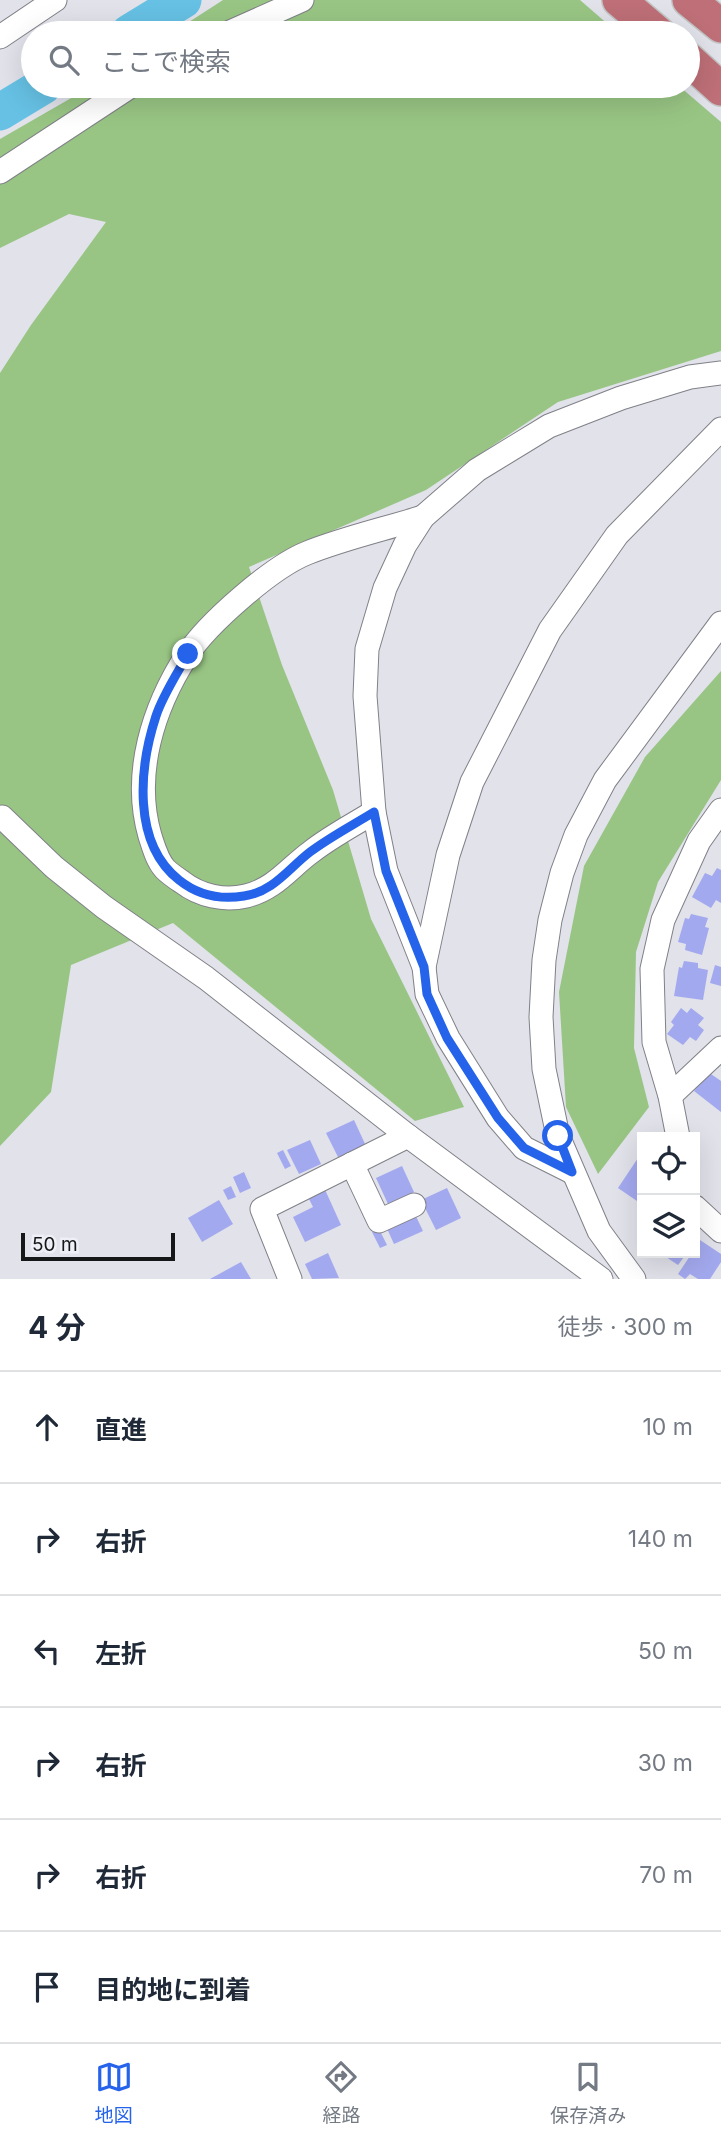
<!DOCTYPE html>
<html lang="ja">
<meta charset="utf-8">
<style>
body{margin:0;font-family:Inter,"Noto Sans JP",sans-serif;background:#f2f2f3;color:#1f2937}
.controls{position:absolute;right:21px;bottom:21px;display:grid;overflow:hidden;border-radius:0px;box-shadow:0 7px 28px #0002}
.controls button{width:63px;height:63px;display:grid;place-items:center;padding:0;border:0;border-bottom:2px solid #e0e1e3;background:#fff;color:#1f2937;font:35px sans-serif}
.scale{position:absolute;left:21px;bottom:18px;width:154px;box-sizing:border-box;padding-left:7px;border:4px solid #161719;border-top:0;font-size:19px;line-height:24px;white-space:nowrap;color:#161719;-webkit-text-stroke:5px #eeeff7;paint-order:stroke}
.stop{position:absolute;width:21px;height:21px;margin:-16px;border:5px solid #2563eb;border-radius:50%;background:#fff}
.stop.end{background:#2563eb;border-color:#fff;box-shadow:0 2px 7px #0008}
.list{margin:0;padding:0;list-style:none}
h2{display:flex;justify-content:space-between;align-items:center;height:91px;margin:0;padding:0 28px;font-size:30px}
h2 small{font-size:23px;font-weight:400;color:#747a83}
.list li{display:grid;grid-template-columns:46px 1fr auto;gap:21px;align-items:center;box-sizing:border-box;height:112px;padding:0 28px;border-top:2px solid #e0e1e3}
.list b{display:block;font-size:26px;white-space:nowrap}
.list em{font-size:23px;font-style:normal;color:#747a83}
.icon{flex:none;width:38px;height:38px;fill:none;stroke:currentColor;stroke-width:2;stroke-linecap:round;stroke-linejoin:round}
.map{position:relative;flex:none;width:721px;height:1279px;overflow:hidden}
.search{position:absolute;background:#fff;box-shadow:0 7px 28px #0002;left:21px;right:21px;top:21px;height:77px;display:flex;align-items:center;gap:18px;box-sizing:border-box;padding:0 24px;border-radius:38px;color:#747a83;font-size:26px}
.sheet{height:763px;background:#fff}
nav{display:flex;justify-content:space-around;align-items:center;box-sizing:border-box;height:98px;border-top:2px solid #e0e1e3;background:#fff;font-size:19px;color:#747a83}
nav a{display:grid;justify-items:center;gap:4px}
nav .on{color:#2563eb}
.map>svg:first-child{display:block}
.forest{fill:#98c584}
.lines{fill:none;stroke-linecap:round;stroke-linejoin:round}
.river{stroke:#66c1e4;stroke-width:37}
.building{fill:#a3a9ee}
.minor-casing{stroke:#808188;stroke-width:25}
.highway-casing{stroke:#c2c3c3;stroke-width:36}
.minor{stroke:#fff;stroke-width:23}
.highway{stroke:#be6f77;stroke-width:33}
.route{stroke:#2563eb;stroke-width:9}
</style>
<div class="map">
<svg width="721" height="1279" viewBox="0 0 721 1279">
<rect width="100%" height="100%" fill="#e1e2ea"/>
<g class="forest">
<path d="M223 0H580L618 33H172Z"/>
<path d="M92 86H679L721 122V351L558 402 426 490 249 567 282 665 333 790 371 919 464 1107 415 1121 173 923 71 965 51 1092 0 1146V373L31 325 106 222 69 214 0 248V139Z"/>
<path d="M721 671V780L658 882 636 952 634 1048 649 1107 598 1174 566 1107 559 992 584 866 645 757Z"/>
</g>
<g class="lines">
<g class="river">
<path d="M129 33 183 0"/>
<path d="M0 112 43 86"/>
</g>
</g>
<g class="building">
<path d="M717 868 721 870V903L716 900 711 908 692 897 705 873 712 876Z"/>
<path d="M691 914 708 918 705 927 709 928 702 955 685 950 686 944 678 942 685 918 689 919Z"/>
<path d="M684 961 698 963V968L708 970 703 1000 674 996 679 967 682 968Z"/>
<path d="M715 965 721 967V986L710 983Z"/>
<path d="M681 1008 687 1013 691 1008 704 1018 698 1025 704 1030 696 1041 690 1037 683 1045 667 1034 674 1025 671 1022Z"/>
<path d="M708 1072 721 1081V1112L694 1091Z"/>
<path d="M354 1120 366 1146 339 1159 326 1133Z"/>
<path d="M310 1140 321 1164 299 1174 287 1150Z"/>
<path d="M283 1150 291 1166 285 1169 277 1153Z"/>
<path d="M642 1152V1194L637 1201 618 1188Z"/>
<path d="M402 1166 414 1192 388 1204 376 1178Z"/>
<path d="M244 1172 251 1188 240 1193 233 1177Z"/>
<path d="M322 1183 341 1225 305 1242 293 1217 313 1207 305 1191Z"/>
<path d="M231 1186 236 1197 228 1200 223 1190Z"/>
<path d="M447 1188 461 1218 436 1230 421 1200Z"/>
<path d="M219 1200 233 1224 202 1242 188 1218Z"/>
<path d="M412 1208 423 1231 394 1244 384 1222Z"/>
<path d="M378 1227 387 1245 380 1248 371 1230Z"/>
<path d="M700 1240 721 1254V1262L710 1279H698L690 1274 685 1279 678 1274 692 1253H695Z"/>
<path d="M328 1253 339 1278 312 1279 305 1264Z"/>
<path d="M660 1253H687L678 1265Z"/>
<path d="M241 1262 251 1279H210Z"/>
</g>
<g class="lines">
<g class="minor-casing">
<g id="minor">
<path d="M228 33 302 0"/>
<path d="M0 37 55 0"/>
<path d="M0 172 131 86"/>
<path d="M374 812C353 825 330 837 311 852 289 868 275 889 246 896 224 901 200 896 182 882 176 878 170 874 165 869 157 860 154 848 150 836 132 774 153 708 187 655 208 623 272 567 307 553 344 538 385 529 423 517"/>
<path d="M2 817 54 867 104 907 206 978 408 1136 601 1279"/>
<path d="M424 967 448 855 472 782 550 630 617 535 721 429"/>
<path d="M670 1096 721 1048"/>
<path d="M678 1137 670 1096 654 1042 652 969 663 920 699 841 721 810"/>
<path d="M352 1164 379 1221 414 1205"/>
<path d="M572 1172 524 1148 498 1118 448 1038 427 994 424 967 386 871 374 812 365 696 367 649 385 588 405 545 423 517 477 470 549 426 621 398 690 377 721 373"/>
<path d="M695 1207 721 1231"/>
<path d="M290 1279 262 1209 408 1136"/>
<path d="M634 1279 599 1231 558 1136 544 1069 541 1017 544 960 550 920 562 873 576 835 605 780 721 623"/>
</g>
</g>
<g class="highway-casing">
<g id="highway">
<path d="M619 0 658 33"/>
<path d="M689 0 721 26"/>
<path d="M688 59 721 89"/>
</g>
</g>
<use href="#minor" class="minor"/>
<use href="#highway" class="highway"/>
</g>
<g class="lines">
<path class="route" d="M188 654C177 674 163 695 156 716 139 768 132 843 179 880 199 896 220 900 244 896 273 892 288 869 310 852 330 837 353 825 374 812L386 871 424 967 427 994 447 1038 498 1118 524 1148 572 1172 558 1136"/>
</g>
</svg>
<div class="controls">
<button><svg class="icon" aria-label="locate" viewBox="0 0 24 24"><circle cx="12" cy="12" r="6"/><path d="M12 2v4M12 18v4M2 12h4M18 12h4"/></svg></button>
<button><svg class="icon" aria-label="layers" viewBox="0 0 24 24"><path d="M12 4l9 5-9 5-9-5zM3 14l9 5 9-5"/></svg></button>
</div>
<div class="scale">50 m</div>
<div class="stop" style="left:558px;top:1136px"></div>
<div class="stop end" style="left:188px;top:654px"></div>
<div class="search"><svg class="icon" aria-label="search" viewBox="0 0 24 24"><circle cx="10" cy="10" r="6"/><path d="M15 15l6 6"/></svg>ここで検索</div>
</div>
<section class="sheet">
<h2>4 分<small>徒歩 · 300 m</small></h2>
<ul class="list">
<li><svg class="icon" aria-label="ahead" viewBox="0 0 24 24"><path d="M12 20V5M6 11l6-6 6 6"/></svg><div><b>直進</b></div><em>10 m</em></li>
<li><svg class="icon" aria-label="right" viewBox="0 0 24 24"><path d="M7 20v-9h11M14 6l5 5-5 5"/></svg><div><b>右折</b></div><em>140 m</em></li>
<li><svg class="icon" aria-label="left" viewBox="0 0 24 24"><path d="M17 20v-9H6M10 6l-5 5 5 5"/></svg><div><b>左折</b></div><em>50 m</em></li>
<li><svg class="icon" aria-label="right" viewBox="0 0 24 24"><path d="M7 20v-9h11M14 6l5 5-5 5"/></svg><div><b>右折</b></div><em>30 m</em></li>
<li><svg class="icon" aria-label="right" viewBox="0 0 24 24"><path d="M7 20v-9h11M14 6l5 5-5 5"/></svg><div><b>右折</b></div><em>70 m</em></li>
<li><svg class="icon" aria-label="arrive" viewBox="0 0 24 24"><path d="M6 21V4h12l-3 4 3 4H6"/></svg><div><b>目的地に到着</b></div></li>
</ul>
</section>
<nav>
<a class="on"><svg class="icon" aria-label="map" viewBox="0 0 24 24"><path d="M3 6l6-2 6 2 6-2v14l-6 2-6-2-6 2zM9 4v14M15 6v14"/></svg>地図</a>
<a><svg class="icon" aria-label="directions" viewBox="0 0 24 24"><path d="M12 3l9 9-9 9-9-9zM9 14v-3h6M13 9l2 2-2 2"/></svg>経路</a>
<a><svg class="icon" aria-label="saved" viewBox="0 0 24 24"><path d="M7 4h10v16l-5-4-5 4z"/></svg>保存済み</a>
</nav>
